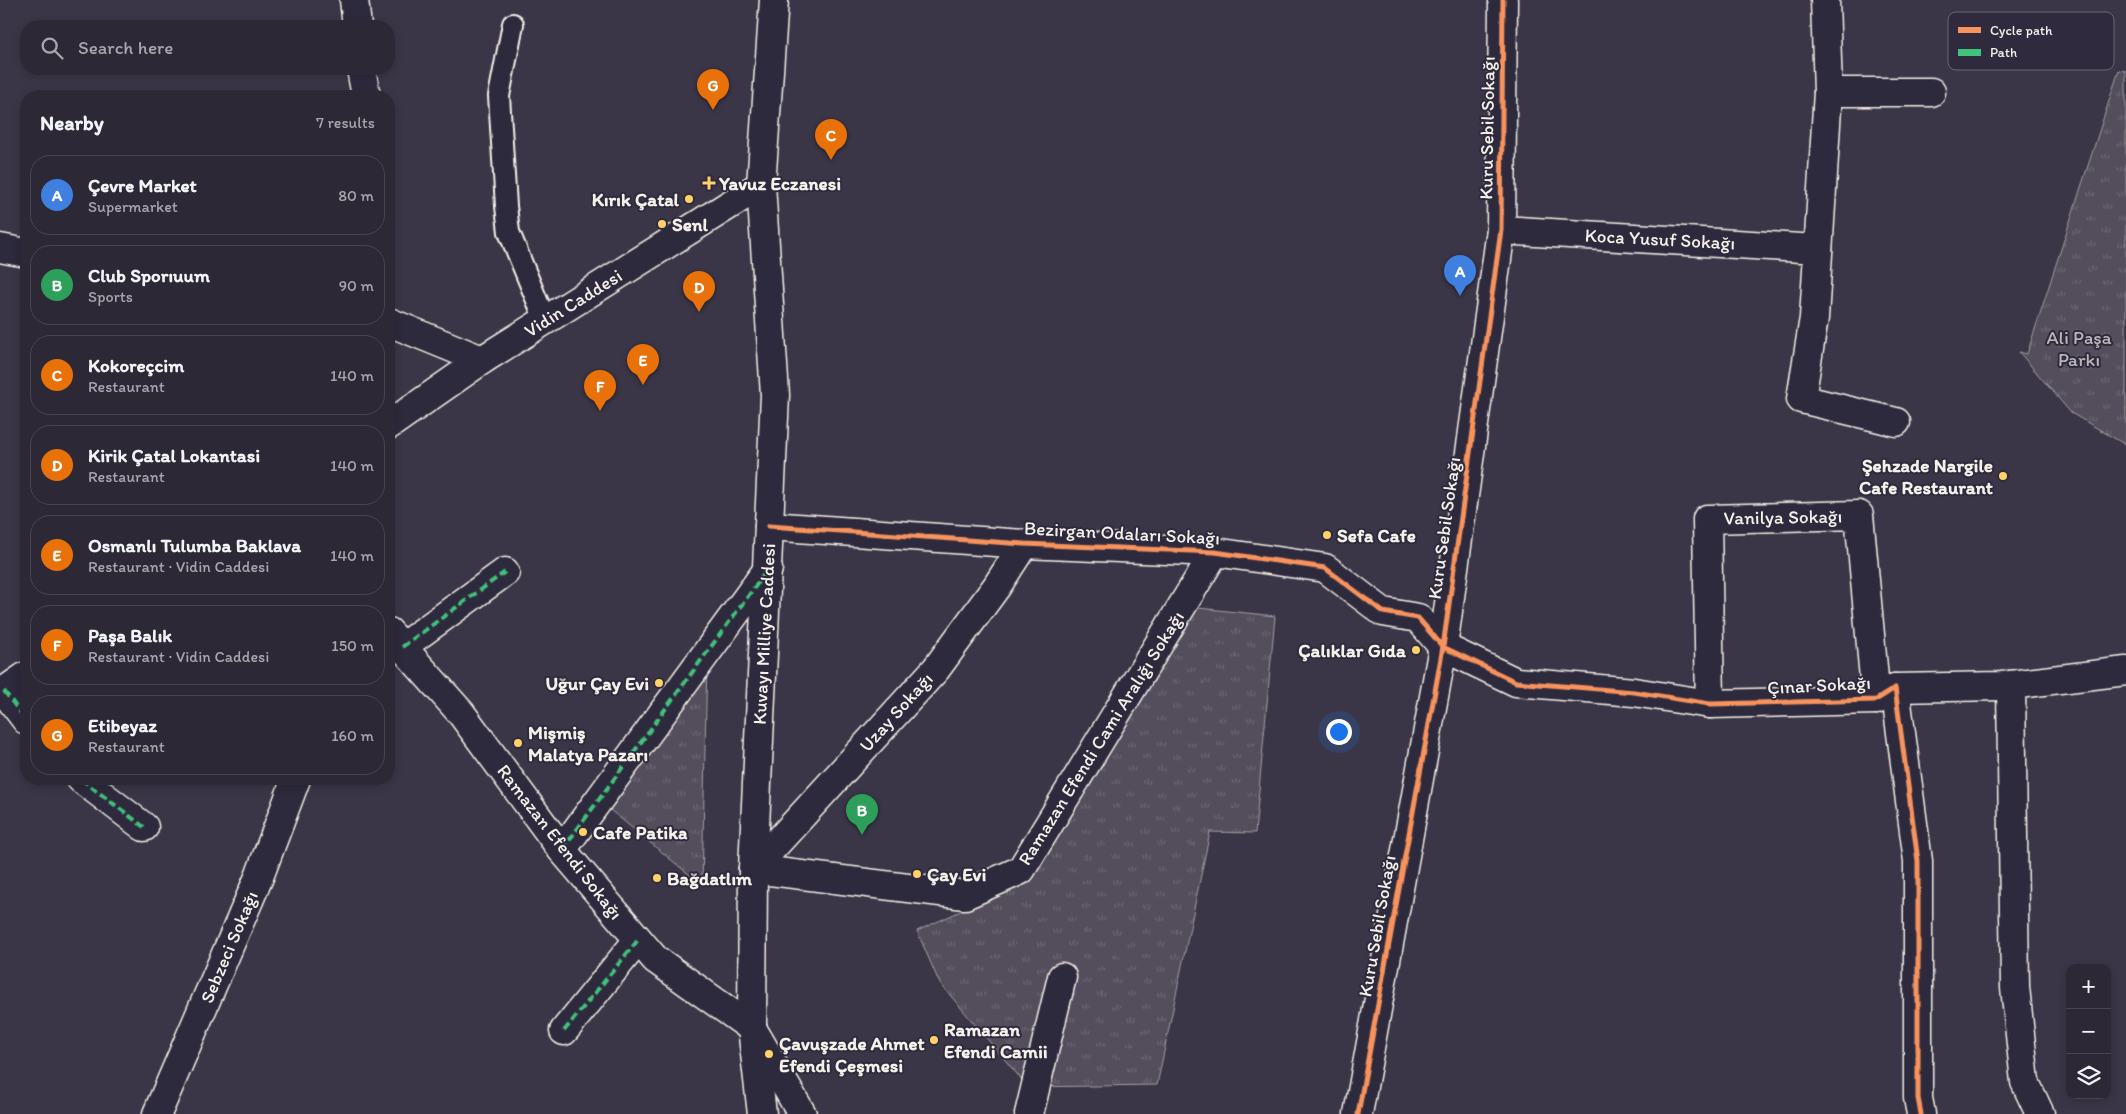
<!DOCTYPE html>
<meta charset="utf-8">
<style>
body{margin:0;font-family:Itim,sans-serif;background:#34303d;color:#f1f3f6}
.controls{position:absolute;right:15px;bottom:15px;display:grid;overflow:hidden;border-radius:10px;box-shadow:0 2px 8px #0003}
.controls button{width:45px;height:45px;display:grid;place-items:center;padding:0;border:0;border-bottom:1px solid #484450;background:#2c2835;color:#f1f3f6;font:25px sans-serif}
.you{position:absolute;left:1338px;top:731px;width:18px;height:18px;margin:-12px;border:4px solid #fff;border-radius:50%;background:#1a73e8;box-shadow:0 0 0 8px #1a73e833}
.badge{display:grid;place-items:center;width:32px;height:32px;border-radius:50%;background:#ffd166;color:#fff;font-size:16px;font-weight:700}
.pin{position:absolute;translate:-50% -41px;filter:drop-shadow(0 1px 2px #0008)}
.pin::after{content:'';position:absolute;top:26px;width:18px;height:15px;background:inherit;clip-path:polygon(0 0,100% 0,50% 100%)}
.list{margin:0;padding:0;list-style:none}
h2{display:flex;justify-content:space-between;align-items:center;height:65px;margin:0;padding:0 20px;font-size:21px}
h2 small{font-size:16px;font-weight:400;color:#a6a6ad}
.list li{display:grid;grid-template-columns:32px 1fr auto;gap:15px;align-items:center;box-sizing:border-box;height:80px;margin:0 10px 10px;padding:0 10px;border:1px solid #484450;border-radius:20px}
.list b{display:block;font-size:19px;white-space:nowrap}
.list p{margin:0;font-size:16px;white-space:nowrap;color:#a6a6ad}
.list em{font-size:16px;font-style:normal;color:#a6a6ad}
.icon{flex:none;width:28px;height:28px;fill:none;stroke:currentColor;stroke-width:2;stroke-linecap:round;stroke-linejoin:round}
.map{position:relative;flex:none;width:2126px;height:1114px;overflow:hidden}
.search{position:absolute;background:#2c2835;box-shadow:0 2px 8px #0003;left:20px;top:20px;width:375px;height:55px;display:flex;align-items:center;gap:12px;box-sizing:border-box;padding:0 18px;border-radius:20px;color:#a6a6ad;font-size:19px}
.panel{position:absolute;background:#2c2835;box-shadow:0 2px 8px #0003;left:20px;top:90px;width:375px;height:695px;border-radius:20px}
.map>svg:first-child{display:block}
.grass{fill:url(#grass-tufts);stroke:#a4a0a2}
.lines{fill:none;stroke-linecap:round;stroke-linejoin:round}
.service-casing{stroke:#f4f1e8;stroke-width:24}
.pedestrian-casing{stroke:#f4f1e8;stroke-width:31}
.minor-casing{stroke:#f4f1e8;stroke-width:31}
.tertiary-casing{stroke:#f4f1e8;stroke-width:31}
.service{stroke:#2f2a3d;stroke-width:20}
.pedestrian{stroke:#2f2a3d;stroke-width:28}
.minor{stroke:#2f2a3d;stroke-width:28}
.tertiary{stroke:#2f2a3d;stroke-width:28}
.quiet{stroke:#40c37c;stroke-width:4;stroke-dasharray:8 4;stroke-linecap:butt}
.cycleway-casing{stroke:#2f2a3d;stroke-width:8}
.cycleway{stroke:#f8935d;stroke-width:5}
.poi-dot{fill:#ffd166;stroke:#2f2a3d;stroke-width:2}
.labels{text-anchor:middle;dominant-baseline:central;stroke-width:4;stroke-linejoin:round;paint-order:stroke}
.street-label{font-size:19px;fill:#f4f1e8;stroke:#2f2a3d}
.poi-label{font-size:19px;font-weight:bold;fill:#f4f1e8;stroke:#2f2a3d;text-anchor:start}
.park-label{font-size:19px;fill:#bcb8b7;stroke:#2f2a3d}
.key{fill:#2f2a3d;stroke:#6a6670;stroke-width:1}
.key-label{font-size:14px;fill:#f4f1e8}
</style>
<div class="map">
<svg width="2126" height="1114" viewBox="0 0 2126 1114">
<defs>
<pattern id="grass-tufts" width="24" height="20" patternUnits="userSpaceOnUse" patternTransform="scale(1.25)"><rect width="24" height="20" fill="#534e5c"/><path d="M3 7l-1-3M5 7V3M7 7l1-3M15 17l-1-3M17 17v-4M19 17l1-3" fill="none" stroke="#6c6873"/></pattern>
</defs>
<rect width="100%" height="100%" fill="#3b3647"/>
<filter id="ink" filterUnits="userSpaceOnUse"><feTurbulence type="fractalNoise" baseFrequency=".02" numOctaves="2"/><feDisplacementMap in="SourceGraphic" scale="10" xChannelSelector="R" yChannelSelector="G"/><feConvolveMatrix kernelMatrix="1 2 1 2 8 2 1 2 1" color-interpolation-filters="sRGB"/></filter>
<g filter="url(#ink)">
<g class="grass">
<path d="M2119 70 2126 71V445L2071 413 2019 352 2027 354Z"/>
<path d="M1189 607 1275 616 1255 833 1210 832 1157 1085 1028 1087 939 982 917 931 1024 882Z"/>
<path d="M707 659 702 885 604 805Z"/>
</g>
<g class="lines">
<g class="service-casing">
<path id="service" d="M513 24 499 96 506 206 509 232 545 320"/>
</g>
<g class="pedestrian-casing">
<g id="pedestrian">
<path d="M402 647 505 572"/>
<path d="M564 1031 638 940"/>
</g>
</g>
<g class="minor-casing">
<g id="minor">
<path d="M354 0 357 26"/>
<path d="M1825 0 1828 92 1814 318 1801 399 1896 422"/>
<path d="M361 69 366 96"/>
<path d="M1828 92H1931"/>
<path d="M1501 230 1818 249"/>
<path d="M0 248 26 253"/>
<path d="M389 322 482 360"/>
<path d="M389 425 482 360 761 185"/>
<path d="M769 526 1024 544 1215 552 1325 568 1383 612 1418 618 1443 647 1516 682 1634 692 1710 704 1876 700 1895 688 1918 861V1098L1921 1114"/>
<path d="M389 632 461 713 562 850 655 959 752 1028 802 1114"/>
<path d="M2011 685 2015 987 2025 1082 2040 1114"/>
<path d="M1895 688 2002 686 2126 671"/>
<path d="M4 691 26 720"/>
<path d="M0 694 26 676"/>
<path d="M1710 704 1707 519 1859 515 1876 700"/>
<path d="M81 779 144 827"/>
<path d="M562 850 768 569"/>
<path d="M753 869 965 895 1021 870 1215 552"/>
<path d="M753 869 936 669 997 586 1024 544"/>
<path d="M157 1114 259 877 296 779"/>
<path d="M1029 1114 1062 977"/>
<path d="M1358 1114 1443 647 1501 230 1503 0"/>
</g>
</g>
<g class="tertiary-casing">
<path id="tertiary" d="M762 1114 752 1028 753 869 775 395 761 185 774 0"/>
</g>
<use href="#service" class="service"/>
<use href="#pedestrian" class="pedestrian"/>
<use href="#minor" class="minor"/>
<use href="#tertiary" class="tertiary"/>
<g class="quiet">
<path d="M402 647 505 572"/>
<path d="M4 691 26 720"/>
<path d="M81 779 144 827"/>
<path d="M562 850 768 569"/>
<path d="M564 1031 638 940"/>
</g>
<g class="cycleway-casing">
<g id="cycleway">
<path d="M769 526 1024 544 1215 552 1325 568 1383 612 1418 618 1443 647 1516 682 1634 692 1710 704 1876 700 1895 688 1918 861V1098L1921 1114"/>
<path d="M1358 1114 1443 647 1501 230 1503 0"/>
</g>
</g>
<use href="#cycleway" class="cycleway"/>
</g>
</g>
<g class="poi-dot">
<path d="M706.5 175.5h5v5h5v5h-5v5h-5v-5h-5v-5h5z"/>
<circle cx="689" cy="199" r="5"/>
<circle cx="662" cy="224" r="5"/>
<circle cx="2003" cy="476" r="5"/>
<circle cx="1327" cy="535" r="5"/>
<circle cx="1416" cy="650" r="5"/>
<circle cx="659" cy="683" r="5"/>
<circle cx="518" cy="743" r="5"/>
<circle cx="583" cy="832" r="5"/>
<circle cx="917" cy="874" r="5"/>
<circle cx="657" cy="878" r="5"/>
<circle cx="934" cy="1040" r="5"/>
<circle cx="769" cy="1054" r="5"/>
</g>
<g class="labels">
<g class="street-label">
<text transform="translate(1487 128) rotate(-89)">Kuru Sebil Sokağı</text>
<text transform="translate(1660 239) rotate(3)">Koca Yusuf Sokağı</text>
<text transform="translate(573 303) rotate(-32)">Vidin Caddesi</text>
<text transform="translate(1783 517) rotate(-1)">Vanilya Sokağı</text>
<text transform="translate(1444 528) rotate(-82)">Kuru Sebil Sokağı</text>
<text transform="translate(1122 533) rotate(3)">Bezirgan Odaları Sokağı</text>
<text transform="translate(764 634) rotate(-87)">Kuvayı Milliye Caddesi</text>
<text transform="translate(1819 685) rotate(-3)">Çınar Sokağı</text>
<text transform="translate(896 712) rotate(-48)">Uzay Sokağı</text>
<text transform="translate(1101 738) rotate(-58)">Ramazan Efendi Cami Aralığı Sokağı</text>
<text transform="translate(560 842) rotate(52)">Ramazan Efendi Sokağı</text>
<text transform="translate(1377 926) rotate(-80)">Kuru Sebil Sokağı</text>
<text transform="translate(229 947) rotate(-67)">Sebzeci Sokağı</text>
</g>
<g class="poi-label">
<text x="719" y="183">Yavuz Eczanesi</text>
<text x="679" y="199" text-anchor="end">Kırık Çatal</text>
<text x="672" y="224">Senl</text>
<text x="1993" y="465" text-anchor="end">Şehzade Nargile<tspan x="1993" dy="22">Cafe Restaurant</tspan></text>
<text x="1337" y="535">Sefa Cafe</text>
<text x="1406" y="650" text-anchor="end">Çalıklar Gıda</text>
<text x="649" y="683" text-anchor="end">Uğur Çay Evi</text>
<text x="528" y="732">Mişmiş<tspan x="528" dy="22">Malatya Pazarı</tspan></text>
<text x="593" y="832">Cafe Patika</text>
<text x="927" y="874">Çay Evi</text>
<text x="667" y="878">Bağdatlım</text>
<text x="944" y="1029">Ramazan<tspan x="944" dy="22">Efendi Camii</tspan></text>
<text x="779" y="1043">Çavuşzade Ahmet<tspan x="779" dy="22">Efendi Çeşmesi</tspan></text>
</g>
<g class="park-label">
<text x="2079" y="337">Ali Paşa<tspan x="2079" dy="22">Parkı</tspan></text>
</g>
</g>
<rect x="1948" y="12" width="166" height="58" rx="8" class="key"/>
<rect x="1958" y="27" width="23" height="6" fill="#f8935d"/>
<rect x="1958" y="49" width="23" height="7" fill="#40c37c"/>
<g class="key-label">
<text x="1990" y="35">Cycle path</text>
<text x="1990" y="57">Path</text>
</g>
</svg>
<div class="controls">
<button>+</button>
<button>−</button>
<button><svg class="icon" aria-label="layers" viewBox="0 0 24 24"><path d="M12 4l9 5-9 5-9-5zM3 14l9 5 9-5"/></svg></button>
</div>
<div class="you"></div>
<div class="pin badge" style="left:1460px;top:296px;background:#3f7fe0">A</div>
<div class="pin badge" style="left:862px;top:835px;background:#2e9e5b">B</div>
<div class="pin badge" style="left:831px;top:160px;background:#e8710a">C</div>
<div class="pin badge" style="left:699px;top:312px;background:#e8710a">D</div>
<div class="pin badge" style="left:643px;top:385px;background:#e8710a">E</div>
<div class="pin badge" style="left:600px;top:411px;background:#e8710a">F</div>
<div class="pin badge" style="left:713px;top:110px;background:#e8710a">G</div>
<div class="search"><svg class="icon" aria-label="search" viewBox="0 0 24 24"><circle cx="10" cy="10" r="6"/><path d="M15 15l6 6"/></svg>Search here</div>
<section class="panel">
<h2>Nearby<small>7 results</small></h2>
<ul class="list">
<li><span class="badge" style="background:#3f7fe0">A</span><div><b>Çevre Market</b><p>Supermarket</p></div><em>80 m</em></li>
<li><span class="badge" style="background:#2e9e5b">B</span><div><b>Club Sporıuum</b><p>Sports</p></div><em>90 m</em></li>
<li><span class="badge" style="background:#e8710a">C</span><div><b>Kokoreçcim</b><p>Restaurant</p></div><em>140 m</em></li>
<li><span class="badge" style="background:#e8710a">D</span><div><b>Kirik Çatal Lokantasi</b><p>Restaurant</p></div><em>140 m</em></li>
<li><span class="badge" style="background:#e8710a">E</span><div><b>Osmanlı Tulumba Baklava</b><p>Restaurant · Vidin Caddesi</p></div><em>140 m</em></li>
<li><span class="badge" style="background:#e8710a">F</span><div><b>Paşa Balık</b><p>Restaurant · Vidin Caddesi</p></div><em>150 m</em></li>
<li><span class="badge" style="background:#e8710a">G</span><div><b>Etibeyaz</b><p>Restaurant</p></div><em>160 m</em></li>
</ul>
</section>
</div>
